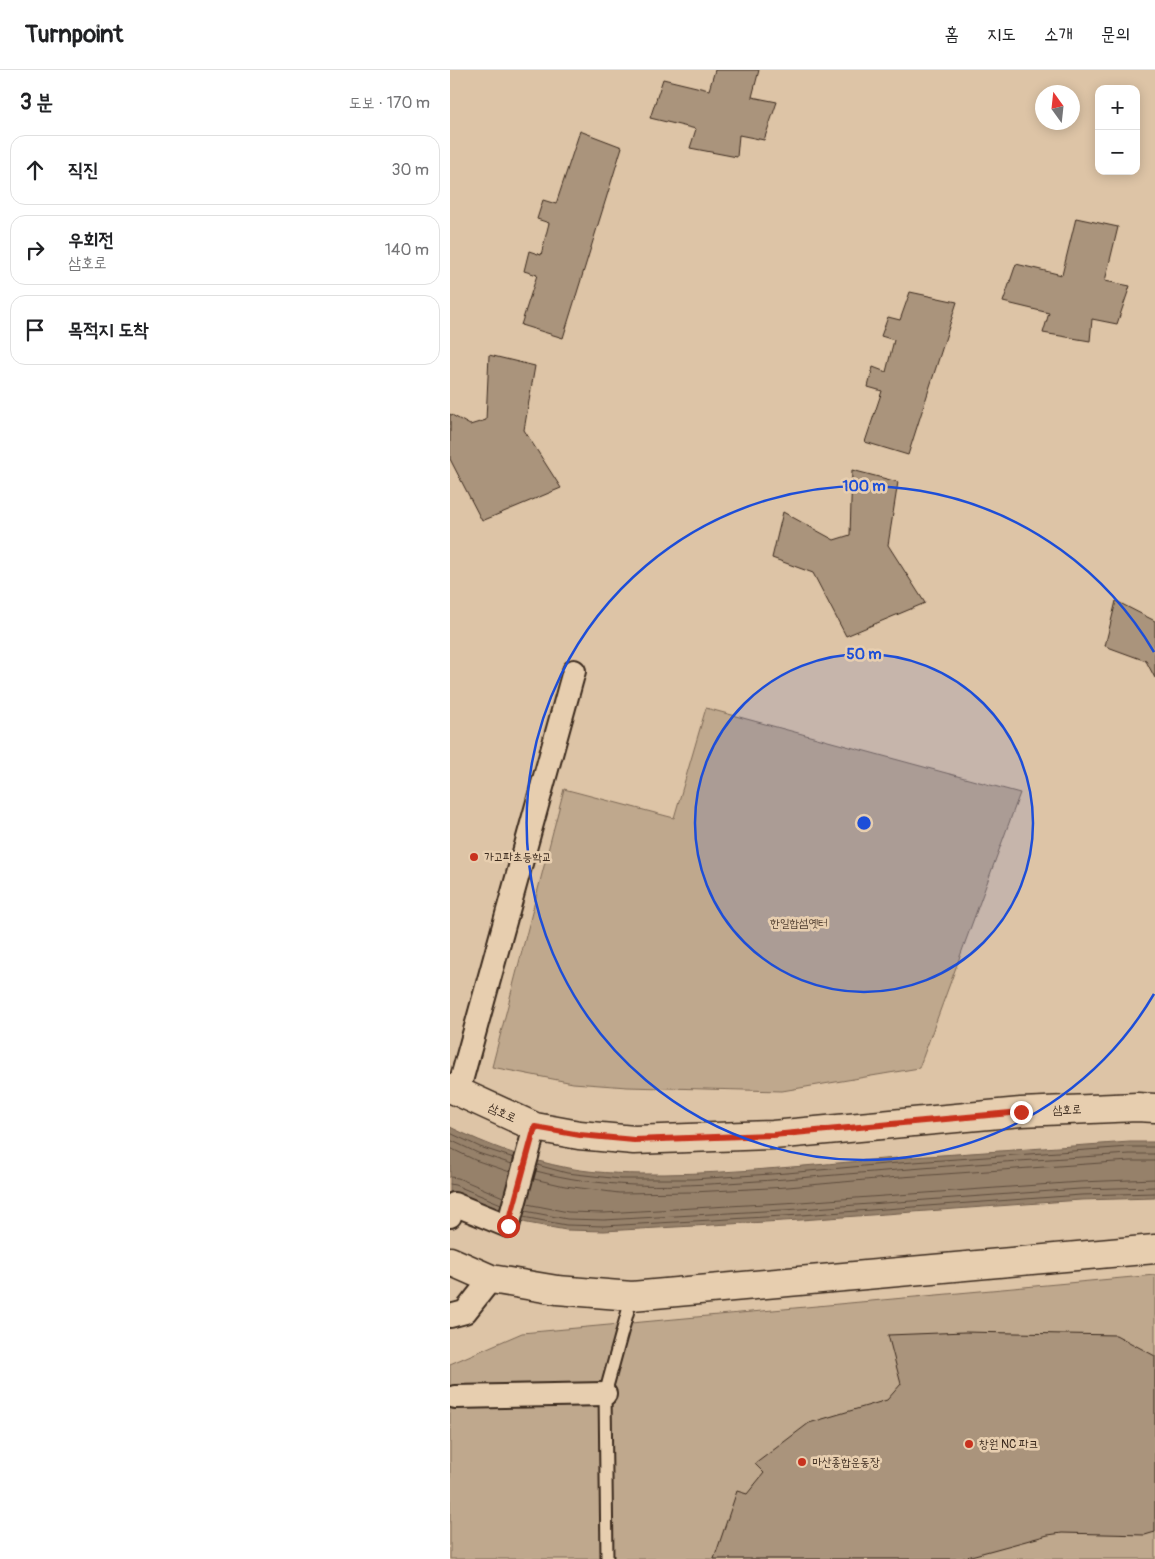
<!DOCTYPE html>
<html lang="ko">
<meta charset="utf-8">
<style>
body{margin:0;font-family:Pangolin,"Poor Story",sans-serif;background:#f2f2f2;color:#202124}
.controls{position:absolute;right:15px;top:15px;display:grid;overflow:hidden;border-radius:10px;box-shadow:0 2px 12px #0003}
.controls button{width:45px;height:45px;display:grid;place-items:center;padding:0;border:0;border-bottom:1px solid #e0e0e0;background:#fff;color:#202124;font:25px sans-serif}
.compass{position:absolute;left:585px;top:15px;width:45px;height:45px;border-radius:50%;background:#fff;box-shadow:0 2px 12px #0003;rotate:345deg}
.stop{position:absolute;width:15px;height:15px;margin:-11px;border:4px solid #c8321e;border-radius:50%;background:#fff}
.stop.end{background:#c8321e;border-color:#fff;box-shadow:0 1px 5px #0008}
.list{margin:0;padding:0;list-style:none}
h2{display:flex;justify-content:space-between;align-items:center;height:65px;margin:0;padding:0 20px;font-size:21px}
h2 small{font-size:16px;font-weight:400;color:#757577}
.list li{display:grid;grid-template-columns:32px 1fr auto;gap:15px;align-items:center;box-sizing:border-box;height:70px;margin:0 10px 10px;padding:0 10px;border:1px solid #e0e0e0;border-radius:15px}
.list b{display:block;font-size:19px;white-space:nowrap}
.list p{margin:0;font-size:16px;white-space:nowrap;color:#757577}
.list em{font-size:16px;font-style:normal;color:#757577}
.icon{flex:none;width:28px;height:28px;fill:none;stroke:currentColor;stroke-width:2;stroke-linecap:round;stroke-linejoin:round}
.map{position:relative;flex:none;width:705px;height:1489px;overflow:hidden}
header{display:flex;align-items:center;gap:30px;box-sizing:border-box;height:70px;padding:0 25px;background:#fff;border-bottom:1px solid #e0e0e0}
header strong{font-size:24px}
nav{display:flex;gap:28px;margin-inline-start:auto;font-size:18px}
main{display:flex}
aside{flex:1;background:#fff}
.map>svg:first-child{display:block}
.green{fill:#bfa88d;stroke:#7d6956}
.water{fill:#96816b;stroke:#725e4c}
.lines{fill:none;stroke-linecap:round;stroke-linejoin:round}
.shore{stroke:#5f4d3d;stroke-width:1}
.building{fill:#aa947c;stroke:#3b2a1e}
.lane-casing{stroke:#3b2a1e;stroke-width:15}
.street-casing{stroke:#3b2a1e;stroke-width:26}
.primary-casing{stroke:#3b2a1e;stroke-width:31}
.lane{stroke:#e7ceaf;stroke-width:11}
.street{stroke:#e7ceaf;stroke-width:22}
.primary{stroke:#e7ceaf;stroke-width:28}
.route{stroke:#c8321e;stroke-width:6}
.ring{fill:none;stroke:#1d4ed8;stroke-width:2.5}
.poi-dot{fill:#c8321e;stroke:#e7ceaf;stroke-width:2}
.labels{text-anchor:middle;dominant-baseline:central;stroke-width:5;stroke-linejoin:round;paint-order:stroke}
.poi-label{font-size:12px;fill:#3b2a1e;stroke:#e7ceaf;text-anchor:start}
.park-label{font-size:12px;fill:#4f3d2f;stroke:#e7ceaf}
.street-label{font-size:12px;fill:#3b2a1e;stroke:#e7ceaf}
.centre{fill:#1d4ed8;stroke:#e7ceaf;stroke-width:2.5}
.ring-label{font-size:15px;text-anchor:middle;font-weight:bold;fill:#1d4ed8;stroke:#e7ceaf;stroke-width:5;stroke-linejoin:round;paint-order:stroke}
</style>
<header>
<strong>Turnpoint</strong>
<nav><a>홈</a><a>지도</a><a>소개</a><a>문의</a></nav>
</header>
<main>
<aside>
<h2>3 분<small>도보 · 170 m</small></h2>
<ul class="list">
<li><svg class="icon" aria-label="ahead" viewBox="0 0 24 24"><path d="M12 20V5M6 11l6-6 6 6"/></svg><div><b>직진</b></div><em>30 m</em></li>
<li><svg class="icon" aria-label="right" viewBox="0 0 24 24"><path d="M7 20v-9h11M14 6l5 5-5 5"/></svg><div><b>우회전</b><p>삼호로</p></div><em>140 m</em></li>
<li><svg class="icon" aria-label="arrive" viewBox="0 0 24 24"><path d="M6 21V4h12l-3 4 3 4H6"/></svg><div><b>목적지 도착</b></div></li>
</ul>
</aside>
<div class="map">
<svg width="705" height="1489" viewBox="0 0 705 1489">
<rect width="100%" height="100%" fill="#ddc4a6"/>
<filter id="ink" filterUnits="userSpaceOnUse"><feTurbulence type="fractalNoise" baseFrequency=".02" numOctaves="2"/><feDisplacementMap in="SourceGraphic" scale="10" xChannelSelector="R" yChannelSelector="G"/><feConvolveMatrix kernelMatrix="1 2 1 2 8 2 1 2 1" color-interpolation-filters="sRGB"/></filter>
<g filter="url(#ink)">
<g class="green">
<path d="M256 638 570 723 469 998 332 1021 177 1017 123 1013 42 997 114 719 224 748Z"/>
<path d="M705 1205V1489H0V1294L72 1263Z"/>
</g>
<path class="water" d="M0 1057C37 1075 77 1090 118 1098 150 1104 183 1104 215 1104 289 1103 361 1095 434 1089 516 1083 598 1078 680 1072H705V1128L631 1130 351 1150 154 1161 116 1160 72 1152 47 1144 0 1125Z"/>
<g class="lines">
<g class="shore">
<path d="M0 1063 30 1077 64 1088"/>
<path d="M0 1070 28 1083 62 1094"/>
<path d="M0 1078 25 1090 60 1102"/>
<path d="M87 1095 117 1103 170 1109H243L337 1103 435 1094 680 1077H705"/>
<path d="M86 1101C151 1118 211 1117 277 1113 330 1110 382 1105 435 1101 517 1094 598 1089 680 1084H705"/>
<path d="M0 1107 8 1108 53 1127"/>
<path d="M84 1109 115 1116 169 1123 243 1122 338 1117 437 1108 680 1091H705"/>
<path d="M0 1114 5 1115 51 1134"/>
<path d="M77 1134 118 1142 154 1143 350 1132 630 1112 705 1109"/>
<path d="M75 1141 117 1149 154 1150 350 1139 630 1119 705 1117"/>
<path d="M73 1147 116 1155 154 1156 351 1145 631 1125 705 1123"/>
</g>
</g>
<g class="building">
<path d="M265 0H309L302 27 327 32 314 70 289 65 287 87 240 78 246 59 200 48 213 9 259 20Z"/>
<path d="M130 61 172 77 113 268 71 255 87 205 74 201 79 181 91 185 99 153 87 149 93 130 106 134Z"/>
<path d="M626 148 668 157 655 211 680 216 667 254 642 249 640 271 593 263 599 243 553 232 566 194 612 205Z"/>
<path d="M460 222 507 232 458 385 415 372 432 321 418 317 423 297 436 302 444 270 431 266 438 247 450 250Z"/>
<path d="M39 285 85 296 74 360 111 418 32 451 0 389V344L20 355 36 350Z"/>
<path d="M402 400 448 412 438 475 475 533 396 566 363 503 322 488 333 442 384 470 400 465Z"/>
<path d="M666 531 705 551V608L696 591 655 576Z"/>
<path d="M515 1262 666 1265 705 1286V1462L695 1465 612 1463 598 1465 510 1489H264L287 1421 297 1424 314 1403 305 1394 359 1353 437 1330 451 1314 438 1265Z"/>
</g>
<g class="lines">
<g class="lane-casing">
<path id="lane" d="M157 1489 155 1324 182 1226"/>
</g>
<g class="street-casing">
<g id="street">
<path d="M8 1022 124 601"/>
<path d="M0 1146 4 1134 58 1156 85 1057"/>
<path d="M0 1246 15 1242 41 1209"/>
<path d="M5 1327 155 1324"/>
</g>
</g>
<g class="primary-casing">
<g id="primary">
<path d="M0 1018 85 1057 129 1065 184 1070 323 1065 571 1042 687 1037 705 1038"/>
<path d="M0 1191 41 1209 107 1220 182 1226 705 1179"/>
</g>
</g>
<use href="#lane" class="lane"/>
<use href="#street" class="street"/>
<use href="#primary" class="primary"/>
</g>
</g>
<g class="lines" filter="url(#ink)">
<path class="route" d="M58 1156 85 1057 130 1065 184 1070 323 1065 571 1042"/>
</g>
<circle cx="414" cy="753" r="169" fill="#1d4ed8" fill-opacity=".12"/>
<g class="ring">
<circle cx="414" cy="753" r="169"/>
<path d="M704 924A337 337 0 1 1 704 582"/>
</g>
<g class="poi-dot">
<circle cx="24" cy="787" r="5"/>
<circle cx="519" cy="1374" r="5"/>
<circle cx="352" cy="1392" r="5"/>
</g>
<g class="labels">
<g class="poi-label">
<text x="34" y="787">가고파초등학교</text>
<text x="529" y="1374">창원 NC 파크</text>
<text x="362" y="1392">마산종합운동장</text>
</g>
<g class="park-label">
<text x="349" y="853">한일합섬옛터</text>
</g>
<g class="street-label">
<text transform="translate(617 1040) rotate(-2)">삼호로</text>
<text transform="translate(52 1043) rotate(25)">삼호로</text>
</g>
</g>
<circle cx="414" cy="753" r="8" class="centre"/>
<g class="ring-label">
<text x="414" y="421">100 m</text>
<text x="414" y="589">50 m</text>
</g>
</svg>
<div class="controls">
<button>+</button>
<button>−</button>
</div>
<svg class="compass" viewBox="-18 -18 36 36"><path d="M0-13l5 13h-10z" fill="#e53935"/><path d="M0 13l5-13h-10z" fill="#757577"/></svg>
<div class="stop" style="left:58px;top:1156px"></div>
<div class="stop end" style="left:571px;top:1042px"></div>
</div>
</main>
